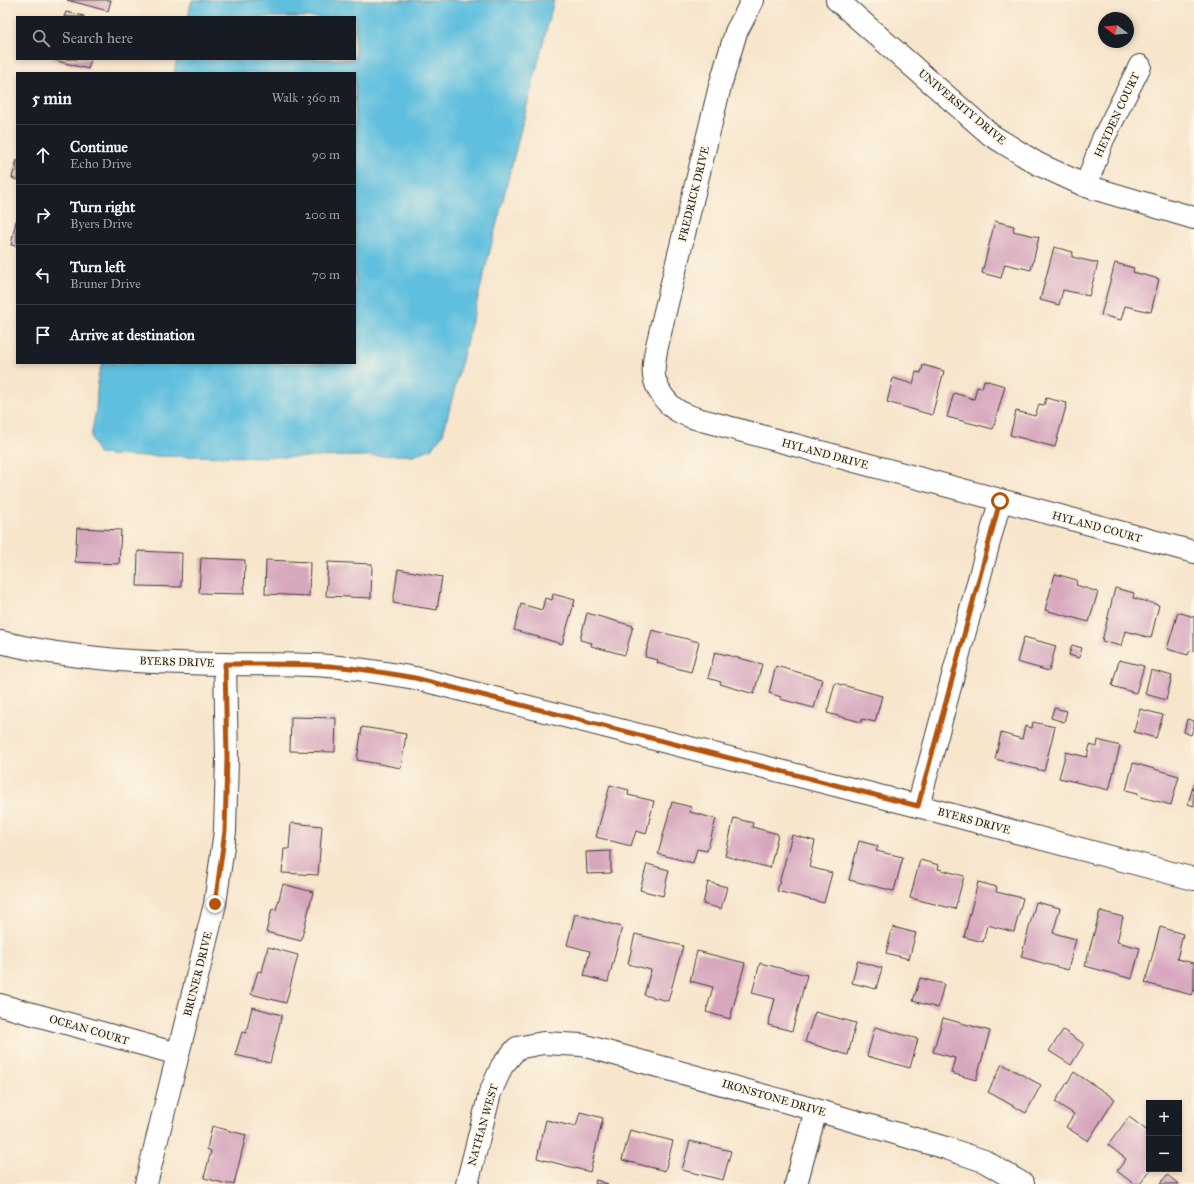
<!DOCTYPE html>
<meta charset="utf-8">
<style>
body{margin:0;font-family:"IM FELL Great Primer",serif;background:#242831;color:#f1f3f6}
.controls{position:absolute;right:12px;bottom:12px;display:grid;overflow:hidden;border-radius:0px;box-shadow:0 2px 6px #0003}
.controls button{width:36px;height:36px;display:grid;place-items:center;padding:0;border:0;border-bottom:1px solid #363941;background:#171b24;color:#f1f3f6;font:20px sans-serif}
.compass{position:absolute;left:1098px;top:12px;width:36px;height:36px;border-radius:50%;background:#171b24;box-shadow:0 2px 6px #0003;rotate:286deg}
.stop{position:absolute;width:12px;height:12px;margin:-9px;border:3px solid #b45309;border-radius:50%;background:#fff}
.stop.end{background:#b45309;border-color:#fff;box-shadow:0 1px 4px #0008}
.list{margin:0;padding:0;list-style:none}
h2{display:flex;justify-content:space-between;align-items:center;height:52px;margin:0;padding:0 16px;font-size:17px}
h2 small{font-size:13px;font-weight:400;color:#9ea1a6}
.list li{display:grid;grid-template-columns:26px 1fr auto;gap:12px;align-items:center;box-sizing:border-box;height:60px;padding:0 16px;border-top:1px solid #363941}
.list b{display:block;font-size:15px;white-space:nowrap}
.list p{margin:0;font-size:13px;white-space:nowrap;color:#9ea1a6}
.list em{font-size:13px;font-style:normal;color:#9ea1a6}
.icon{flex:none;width:22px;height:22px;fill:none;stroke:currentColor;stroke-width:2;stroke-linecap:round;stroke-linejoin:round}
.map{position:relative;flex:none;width:1194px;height:1184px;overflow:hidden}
.search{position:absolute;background:#171b24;box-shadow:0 2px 6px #0003;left:16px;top:16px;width:340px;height:44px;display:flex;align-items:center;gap:10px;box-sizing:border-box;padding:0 14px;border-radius:0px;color:#9ea1a6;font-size:15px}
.panel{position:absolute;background:#171b24;box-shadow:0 2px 6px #0003;left:16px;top:72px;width:340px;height:292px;border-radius:0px}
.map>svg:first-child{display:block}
.water{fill:#60bfde;stroke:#3e6e7d}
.building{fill:#d7a7be}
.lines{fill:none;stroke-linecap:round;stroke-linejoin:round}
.minor-casing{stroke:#3d3a36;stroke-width:24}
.minor{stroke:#fff;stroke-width:22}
.route{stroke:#b45309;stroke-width:5}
.labels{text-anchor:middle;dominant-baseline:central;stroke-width:3;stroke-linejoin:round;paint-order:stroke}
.street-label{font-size:11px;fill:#1c1c1c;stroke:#fcf5e5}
</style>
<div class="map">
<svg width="1194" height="1184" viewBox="0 0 1194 1184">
<rect width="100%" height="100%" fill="#fcf5e5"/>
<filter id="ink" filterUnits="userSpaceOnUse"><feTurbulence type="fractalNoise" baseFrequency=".025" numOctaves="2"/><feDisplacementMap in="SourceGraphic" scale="8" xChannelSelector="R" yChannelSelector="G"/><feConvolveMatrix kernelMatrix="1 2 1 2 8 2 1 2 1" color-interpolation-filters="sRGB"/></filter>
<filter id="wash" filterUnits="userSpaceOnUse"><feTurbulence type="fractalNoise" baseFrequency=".012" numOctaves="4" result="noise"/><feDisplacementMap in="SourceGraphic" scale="16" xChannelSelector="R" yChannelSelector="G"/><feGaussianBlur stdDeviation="0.9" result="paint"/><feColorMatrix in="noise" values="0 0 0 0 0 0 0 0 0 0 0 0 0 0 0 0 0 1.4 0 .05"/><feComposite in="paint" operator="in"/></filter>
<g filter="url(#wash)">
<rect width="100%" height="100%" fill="#f7e5cc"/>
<path class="water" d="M192 0H554L443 434 431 449 413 455 306 457 125 456 98 454 91 437 96 409 98 377 102 363H355V73H174L177 59H355V17H188Z"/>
<g id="blocks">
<g class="building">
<path d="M67 0H111L108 11Z"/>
<path d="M66 12 84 16V17H64Z"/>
<path d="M50 59H91L88 69Z"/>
<path d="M17 160V180L12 178Z"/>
<path d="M16 221H17V246L11 245Z"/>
<path d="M995 221 1014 226 1013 231 1039 237 1031 270 1005 264 1001 278 982 273Z"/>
<path d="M1054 247 1073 252 1072 257 1098 263 1089 296 1063 290 1059 305 1040 300Z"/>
<path d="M1115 263 1134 268 1133 272 1159 279 1151 312 1125 306 1121 320 1101 315Z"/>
<path d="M923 365 944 371 932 415 887 402 893 378 913 384 916 372 921 373Z"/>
<path d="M984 380 1005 386 993 429 947 417 954 393 974 399 977 387 982 388Z"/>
<path d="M1046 398 1067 403 1055 447 1010 435 1016 411 1035 416 1039 404 1044 405Z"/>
<path d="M77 528 121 530 119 564 75 562Z"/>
<path d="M138 551 182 553 181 587 137 586Z"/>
<path d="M201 558 245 560 244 594 199 593Z"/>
<path d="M266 560 310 562 309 596 265 594Z"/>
<path d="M328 562 372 564 371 598 326 596Z"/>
<path d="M398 569 442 577 437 610 393 603Z"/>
<path d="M1055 574 1077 580 1076 585 1098 592 1089 622 1045 610Z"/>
<path d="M1115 588 1134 593 1133 598 1159 605 1151 638 1125 631 1121 646 1102 641Z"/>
<path d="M553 594 575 600 562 644 514 630 521 604 542 610 545 598 552 600Z"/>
<path d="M1178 612 1194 617V651L1190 650 1188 655 1167 649Z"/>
<path d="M587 613 633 626 625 655 591 646 592 643 580 640Z"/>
<path d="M652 630 699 642 691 672 657 663 658 660 645 657Z"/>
<path d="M1024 637 1056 646 1049 671 1017 662Z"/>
<path d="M1072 645 1082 648 1079 658 1069 655Z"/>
<path d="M715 652 762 664 754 694 720 684 721 682 708 678Z"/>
<path d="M1119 660 1144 666 1136 693 1112 686Z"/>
<path d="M776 666 822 679 814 708 780 699 781 697 769 693Z"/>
<path d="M1151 670 1172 676 1166 700 1145 694Z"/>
<path d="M835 683 882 696 875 722 862 719 861 722 827 713Z"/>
<path d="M1054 708 1067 711 1064 722 1051 718Z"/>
<path d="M1140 709 1163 715 1156 738 1134 732Z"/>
<path d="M291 717 336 718 335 752 290 751Z"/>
<path d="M1187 719 1194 721V726L1191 735 1184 732Z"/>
<path d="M1033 722 1055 727 1044 771 995 759 1001 733 1022 739 1025 726 1032 728Z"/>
<path d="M362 727 406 734 401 768 357 760Z"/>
<path d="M1098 740 1120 746 1109 790 1059 778 1066 752 1087 757 1090 745 1097 747Z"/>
<path d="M1133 763 1179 776 1171 805 1138 796V793L1126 790Z"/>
<path d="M1194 783V806L1188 804Z"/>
<path d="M610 785 629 790 628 795 654 801 646 834 636 831 631 846 596 837Z"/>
<path d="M672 802 691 807 690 812 716 819 707 851 697 849 693 863 658 854Z"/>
<path d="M734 818 753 823 752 827 778 834 770 868 725 856Z"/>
<path d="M291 823 322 826 318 875 282 873 284 849H289Z"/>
<path d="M792 835 815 841 809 867 832 873 824 903 777 891Z"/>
<path d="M859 841 878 846 876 851 903 857 894 891 849 880Z"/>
<path d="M611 851V873L587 874 586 852Z"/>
<path d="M920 860 939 865 938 869 964 876 955 909 910 898Z"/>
<path d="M647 864 669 870 663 896 640 890Z"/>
<path d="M708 882 727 887 721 909 703 904Z"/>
<path d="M978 882 997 887 996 892 1023 898 1014 932 987 925 983 942 964 937Z"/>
<path d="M283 884 313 892 301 941 266 932 272 909 276 910Z"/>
<path d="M1036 902 1060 908 1053 933 1076 939 1068 970 1021 957Z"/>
<path d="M1100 911 1123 917 1117 942 1140 948 1132 979 1085 966Z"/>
<path d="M575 914 622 927 608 982 584 976 590 951 567 945Z"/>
<path d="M893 927 916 933 909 959 886 953Z"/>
<path d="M1160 927 1183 934 1177 959 1194 963V989L1192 995 1145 983Z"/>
<path d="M635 934 683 946 668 1001 644 995 651 970 628 964Z"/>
<path d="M268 947 298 955 286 1003 251 994 258 971 262 972Z"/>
<path d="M697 951 745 963 730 1019 706 1012 713 987 690 981Z"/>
<path d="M857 961 882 968 876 989 852 983Z"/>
<path d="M760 963 807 975 792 1031 768 1025 775 999 752 993Z"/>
<path d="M920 978 944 984 938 1008 913 1001Z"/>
<path d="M252 1007 282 1015 270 1063 235 1055 242 1032 246 1033Z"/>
<path d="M815 1012 856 1023 848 1055 805 1042Z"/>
<path d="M943 1018 990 1031 976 1080 951 1073 955 1058 933 1052Z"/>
<path d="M875 1027 918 1039 910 1068 867 1056Z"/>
<path d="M1063 1030 1084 1044 1071 1065 1049 1051Z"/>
<path d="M1002 1064 1041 1085 1026 1113 988 1092Z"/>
<path d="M1074 1072 1115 1099 1088 1141 1066 1127 1074 1114 1055 1102Z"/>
<path d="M580 1112 603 1118 590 1172 537 1158 546 1120 576 1127Z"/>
<path d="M1129 1117 1149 1132V1169H1151L1140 1184H1134L1117 1171 1126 1159 1108 1145Z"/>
<path d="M212 1126 246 1135 234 1184H227L204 1178 211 1151 207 1149Z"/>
<path d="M630 1130 673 1141 665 1171 622 1160Z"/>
<path d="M690 1141 731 1151 723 1180 682 1170Z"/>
<path d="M1167 1175 1179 1184H1160Z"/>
<path d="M596 1180 608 1184H595Z"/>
</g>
</g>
</g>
<g filter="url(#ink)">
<use href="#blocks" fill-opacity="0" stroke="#3d3a36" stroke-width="1"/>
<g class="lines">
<g class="minor-casing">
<g id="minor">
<path d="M753 0 736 32 720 86 662 324C659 340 652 359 654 376 656 388 665 402 675 409 685 416 700 420 713 423L1194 552"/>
<path d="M837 0 991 135 1038 164 1086 186 1194 218"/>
<path d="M1086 186 1103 139 1140 66"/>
<path d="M0 642C74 660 149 663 225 664 260 665 294 663 328 666 357 668 386 673 415 678L918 806 1194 879"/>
<path d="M918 806 1000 501"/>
<path d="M0 1005 178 1054"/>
<path d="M146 1184 215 904 225 831 227 758 225 664"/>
<path d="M467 1184 490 1093 502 1066 517 1048 543 1043 582 1045 816 1110 946 1148 984 1161 1023 1184"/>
<path d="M796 1184 816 1110"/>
</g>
</g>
<use href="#minor" class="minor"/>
</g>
</g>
<g class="lines" filter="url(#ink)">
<path class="route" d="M215 904 225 831 227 758 225 664C260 664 295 663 330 666 359 668 387 673 415 678L918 806 1000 501"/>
</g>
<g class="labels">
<g class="street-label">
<text transform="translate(962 107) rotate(40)">UNIVERSITY DRIVE</text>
<text transform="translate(1117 115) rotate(-65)">HEYDEN COURT</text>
<text transform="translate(694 194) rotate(-76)">FREDRICK DRIVE</text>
<text transform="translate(825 454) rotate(15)">HYLAND DRIVE</text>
<text transform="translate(1097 527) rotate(15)">HYLAND COURT</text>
<text transform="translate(177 662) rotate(2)">BYERS DRIVE</text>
<text transform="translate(974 821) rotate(15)">BYERS DRIVE</text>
<text transform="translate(198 974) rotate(-76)">BRUNER DRIVE</text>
<text transform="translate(89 1030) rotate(16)">OCEAN COURT</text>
<text transform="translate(774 1098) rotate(16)">IRONSTONE DRIVE</text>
<text transform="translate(483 1125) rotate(-74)">NATHAN WEST</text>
</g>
</g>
</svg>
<div class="controls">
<button>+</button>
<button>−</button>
</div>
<svg class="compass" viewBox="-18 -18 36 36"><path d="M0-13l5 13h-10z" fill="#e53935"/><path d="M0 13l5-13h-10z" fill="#9ea1a6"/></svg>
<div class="stop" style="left:1000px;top:501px"></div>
<div class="stop end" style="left:215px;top:904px"></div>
<div class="search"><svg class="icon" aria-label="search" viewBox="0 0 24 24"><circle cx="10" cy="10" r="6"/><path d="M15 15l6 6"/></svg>Search here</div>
<section class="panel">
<h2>5 min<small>Walk · 360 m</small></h2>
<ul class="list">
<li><svg class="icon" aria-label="ahead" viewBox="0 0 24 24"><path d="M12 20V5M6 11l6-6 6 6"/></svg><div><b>Continue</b><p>Echo Drive</p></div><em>90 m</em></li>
<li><svg class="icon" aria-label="right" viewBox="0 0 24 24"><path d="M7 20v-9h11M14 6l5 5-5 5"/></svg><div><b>Turn right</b><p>Byers Drive</p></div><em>200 m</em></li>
<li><svg class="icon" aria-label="left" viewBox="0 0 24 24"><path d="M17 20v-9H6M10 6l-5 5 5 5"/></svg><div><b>Turn left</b><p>Bruner Drive</p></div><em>70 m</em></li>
<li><svg class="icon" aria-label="arrive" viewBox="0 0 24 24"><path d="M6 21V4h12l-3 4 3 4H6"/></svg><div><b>Arrive at destination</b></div></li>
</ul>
</section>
</div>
